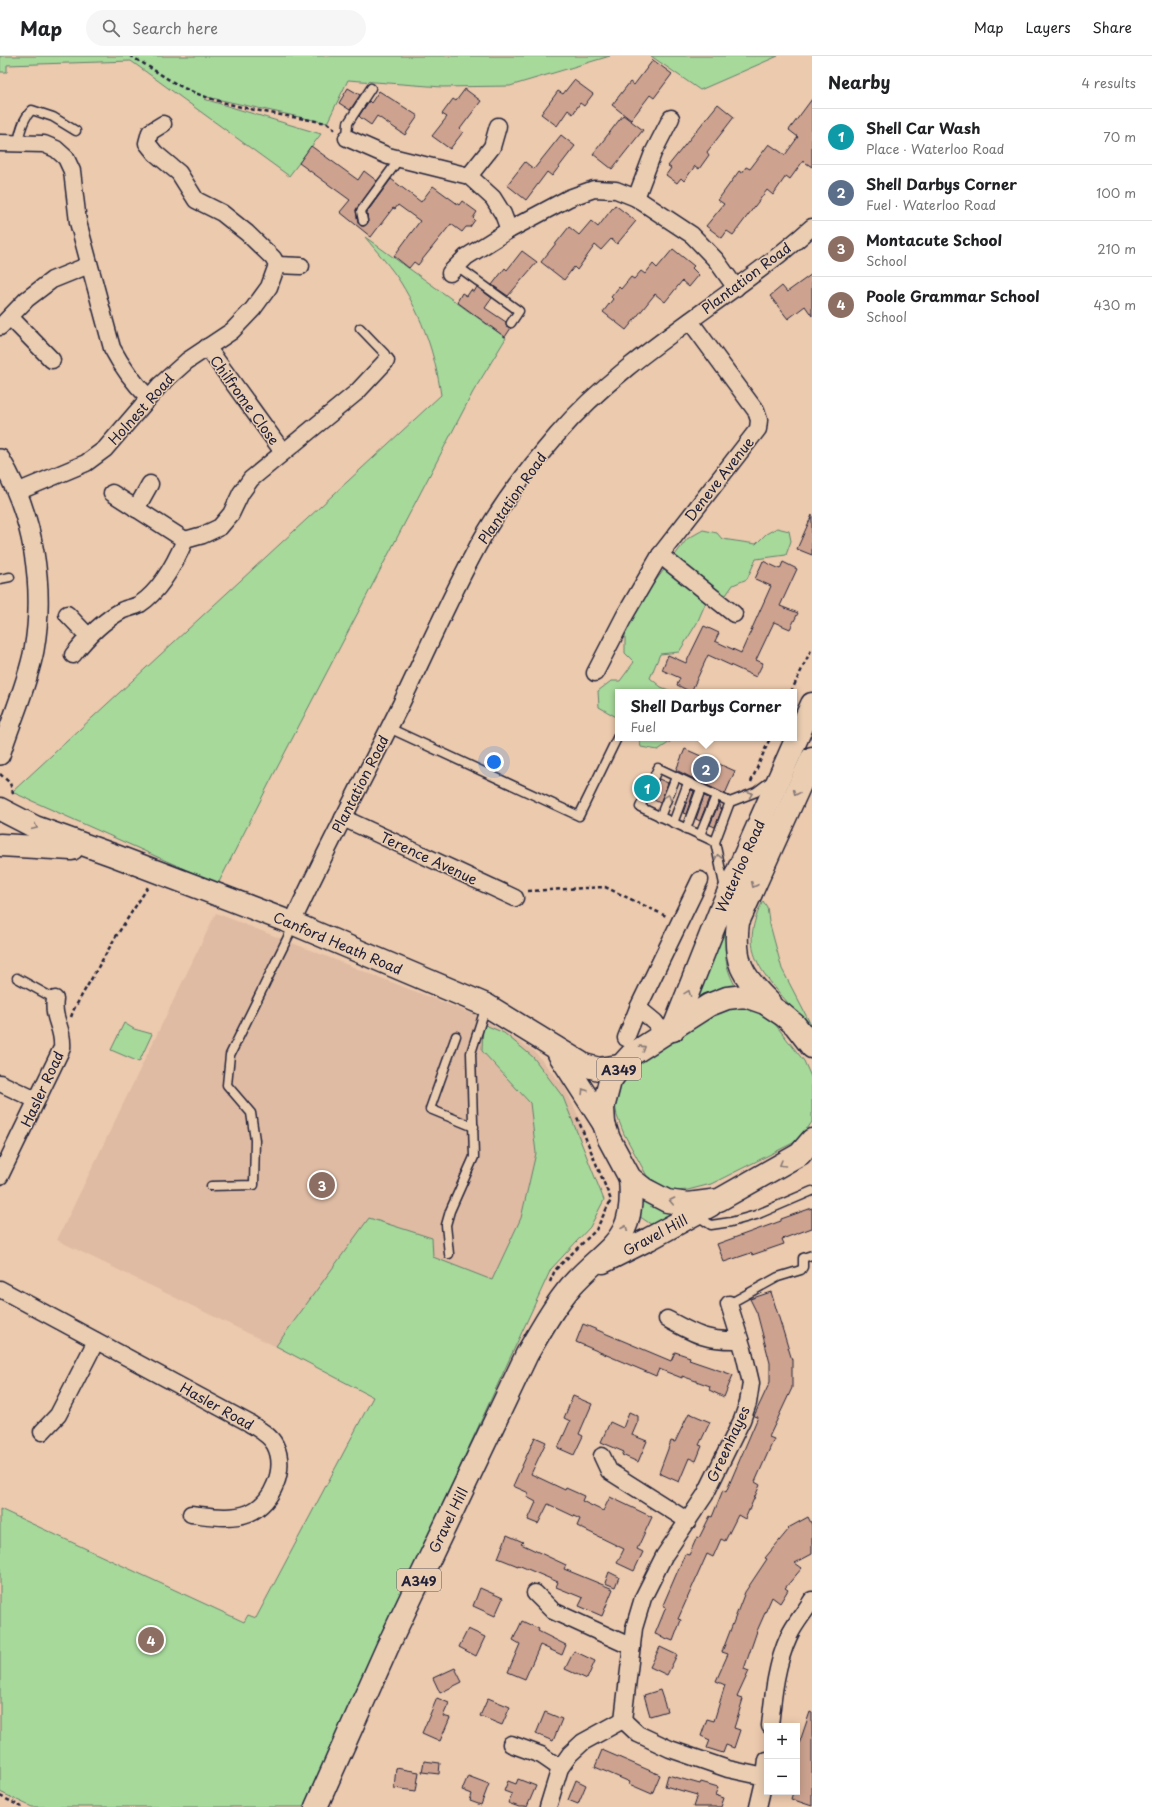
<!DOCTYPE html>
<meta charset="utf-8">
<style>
body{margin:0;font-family:"Playpen Sans",sans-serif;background:#f6f6f6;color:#202124}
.controls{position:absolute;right:12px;bottom:12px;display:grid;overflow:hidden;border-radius:0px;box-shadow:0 2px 10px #0003}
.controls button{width:36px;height:36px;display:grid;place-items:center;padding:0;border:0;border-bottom:1px solid #e0e0e0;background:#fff;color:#202124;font:20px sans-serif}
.you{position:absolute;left:494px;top:706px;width:14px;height:14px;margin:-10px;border:3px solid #fff;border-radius:50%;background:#1a73e8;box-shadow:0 0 0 6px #1a73e833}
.badge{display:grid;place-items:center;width:26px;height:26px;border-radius:50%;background:#b45309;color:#fff;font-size:13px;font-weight:700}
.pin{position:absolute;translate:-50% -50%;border:2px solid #fff;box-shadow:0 1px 4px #0006}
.popup{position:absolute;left:615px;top:633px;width:182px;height:52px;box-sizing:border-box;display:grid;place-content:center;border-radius:0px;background:#fff;filter:drop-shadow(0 1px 3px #0005);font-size:13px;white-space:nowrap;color:#757577}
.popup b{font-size:15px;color:#202124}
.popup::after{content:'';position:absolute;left:50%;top:100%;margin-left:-8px;border:8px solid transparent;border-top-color:#fff}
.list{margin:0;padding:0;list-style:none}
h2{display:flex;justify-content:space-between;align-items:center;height:52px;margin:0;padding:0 16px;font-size:17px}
h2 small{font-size:13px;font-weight:400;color:#757577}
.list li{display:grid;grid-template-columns:26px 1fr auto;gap:12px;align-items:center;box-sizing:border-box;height:56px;padding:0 16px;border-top:1px solid #e0e0e0}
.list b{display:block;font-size:15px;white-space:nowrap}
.list p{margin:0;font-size:13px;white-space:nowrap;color:#757577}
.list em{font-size:13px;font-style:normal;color:#757577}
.icon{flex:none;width:22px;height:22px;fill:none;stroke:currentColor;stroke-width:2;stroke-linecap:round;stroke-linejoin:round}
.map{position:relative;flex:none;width:812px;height:1751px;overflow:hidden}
header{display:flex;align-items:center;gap:24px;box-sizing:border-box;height:56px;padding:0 20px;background:#fff;border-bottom:1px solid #e0e0e0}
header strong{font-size:19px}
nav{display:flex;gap:22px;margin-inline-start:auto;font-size:14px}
.search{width:280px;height:36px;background:#f6f6f6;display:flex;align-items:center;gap:10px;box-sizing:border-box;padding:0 14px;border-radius:22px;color:#757577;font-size:15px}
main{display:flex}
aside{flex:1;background:#fff}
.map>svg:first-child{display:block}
.built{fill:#dfbba3}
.green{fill:#a7d99b;stroke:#647e6b}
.building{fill:#cda390;stroke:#22223b}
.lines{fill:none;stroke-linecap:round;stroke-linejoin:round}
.service-casing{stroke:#22223b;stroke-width:11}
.minor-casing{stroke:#22223b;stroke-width:19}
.tertiary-casing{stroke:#22223b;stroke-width:22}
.secondary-casing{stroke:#22223b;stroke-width:25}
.primary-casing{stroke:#22223b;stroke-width:25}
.path{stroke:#22223b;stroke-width:2.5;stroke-dasharray:4 3;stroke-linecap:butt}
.service{stroke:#ebceb2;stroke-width:8}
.minor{stroke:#ebceb2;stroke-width:16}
.tertiary{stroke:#ebceb2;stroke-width:19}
.secondary{stroke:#ebceb2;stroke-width:22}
.primary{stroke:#ebceb2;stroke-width:22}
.oneway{stroke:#867876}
.labels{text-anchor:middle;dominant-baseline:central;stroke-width:3;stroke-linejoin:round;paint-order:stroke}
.shield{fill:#ebceb2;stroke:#5e565f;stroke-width:1}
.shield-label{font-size:13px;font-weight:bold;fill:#22223b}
.street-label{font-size:14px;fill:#22223b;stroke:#ebceb2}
</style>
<header>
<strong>Map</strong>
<div class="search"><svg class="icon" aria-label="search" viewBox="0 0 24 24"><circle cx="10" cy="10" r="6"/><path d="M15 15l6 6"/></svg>Search here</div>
<nav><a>Map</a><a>Layers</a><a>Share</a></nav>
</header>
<main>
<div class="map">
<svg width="812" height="1751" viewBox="0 0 812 1751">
<rect width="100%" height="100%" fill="#eccaae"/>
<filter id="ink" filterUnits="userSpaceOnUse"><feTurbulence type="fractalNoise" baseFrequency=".025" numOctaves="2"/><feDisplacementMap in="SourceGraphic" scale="8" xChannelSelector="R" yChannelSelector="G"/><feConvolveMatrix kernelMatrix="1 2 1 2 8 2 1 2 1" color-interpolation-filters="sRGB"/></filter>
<g filter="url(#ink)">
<path class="built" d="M216 857 470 957 473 952 486 965 534 995 560 1026 562 1025 581 1066 585 1075 447 1374 57 1184Z"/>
<g class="green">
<path d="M0 0H610L510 30 442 31 348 24 327 67 207 41 204 43 321 78 289 120 131 5 7 9V16H0Z"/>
<path d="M651 0H778L700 34Z"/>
<path d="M365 181 506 282 473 336 278 710 218 828 12 736 441 339C435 298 423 263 401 227 391 211 377 196 365 181Z"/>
<path d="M777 472 789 475 791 485 786 499 756 503 747 523 733 529 726 539 712 532 697 567 679 596 660 598 650 622 661 631 674 636H618V662L599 651 598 635 611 625H620L634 606 625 597V575L642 543 687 483 703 474 717 477 722 483 756 488 766 478Z"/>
<path d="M639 682H671L670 686 658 694 641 691Z"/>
<path d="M763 845 767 851 769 865 782 913 812 971V979C804 968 797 957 788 947 758 912 739 892 763 845Z"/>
<path d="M728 855C729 887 718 900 736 931 721 931 708 936 695 944Z"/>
<path d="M730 950 755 952 771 963 804 1005 812 1023V1066L799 1084 711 1128 688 1134 674 1135 665 1132 647 1120 624 1078 617 1060 615 1048 618 1035 626 1018 642 1004 708 959Z"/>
<path d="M124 967 134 973 152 978 139 1006 111 994Z"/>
<path d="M483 968 504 977 533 1001 563 1041 604 1144 590 1171 551 1213 303 1751H32L0 1736V1453L244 1566 248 1559 256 1562 373 1341 276 1290 369 1162 432 1182 433 1201 492 1224 521 1162 536 1097 530 1047 482 995Z"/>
<path d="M641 1141 677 1157 652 1169 639 1160Z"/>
</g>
<g class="building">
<path d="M653 4 672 18 654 42 650 39 631 64 612 49 630 26 634 29Z"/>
<path d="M574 24 593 38 584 50 580 47 573 58 568 54 557 70 541 58 558 35 563 38Z"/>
<path d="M348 32 360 39 350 54 339 47Z"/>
<path d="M465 33 481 45 460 73 463 76 450 93 432 80 447 61 442 58 453 43 456 45Z"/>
<path d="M379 35 418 60 405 79 377 60 371 69 361 62 359 60 369 45 371 47Z"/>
<path d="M812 43V111L803 105 790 123 786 120 773 139 767 134 733 179 727 175 722 182 706 170 724 148 718 144 739 115 742 117 746 111 750 113 769 88 785 99 798 81 789 74Z"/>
<path d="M718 48 734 61 707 96 709 99 699 113 695 110 684 125 681 122 677 127 666 119 671 112 668 110Z"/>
<path d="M623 59 643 74 612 113 593 98Z"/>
<path d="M561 79 575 90 552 120 547 116 526 144 507 129 525 106 534 113Z"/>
<path d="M311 90 358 124 364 115 377 125 356 154 358 166 361 170H364L368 167 367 156 391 123 421 146 433 130 459 149 462 145 477 156 473 162 475 164 470 171H466L462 176 451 168 418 209 414 206 409 212 394 200 420 165 398 149 395 153 393 152 371 181 340 156 350 144 299 107Z"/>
<path d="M615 149 636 165 617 188 611 183 601 194 595 189 577 214 574 211 564 224 541 206 569 171 579 179 591 165 598 171Z"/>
<path d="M673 193 694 210 692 212 699 219 689 231 682 225 665 246 655 238 626 274 603 256 613 243 611 241 619 231 621 233 631 221 634 223 641 215 645 218 653 208 657 212Z"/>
<path d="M522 195 537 206 508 240 492 229 505 212 507 214Z"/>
<path d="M812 218V260L805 250 788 263 770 240 782 230 787 236Z"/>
<path d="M477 231 492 242 485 252 506 266V270L511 272 505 281 457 246 462 237 467 240 471 234 474 236Z"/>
<path d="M812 459V499L797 493Z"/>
<path d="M763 505 780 513 783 506 797 513 780 550 798 557 790 573 774 566 756 604 763 607 756 621 708 599 691 636 677 629 680 622 662 614 668 599 686 607 704 570 719 577 715 585 741 597 771 530 755 523Z"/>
<path d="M685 693 735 715 725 738 676 714Z"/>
<path d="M659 723 668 727 660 747 650 742Z"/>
<path d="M691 734 694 735 686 758 683 757Z"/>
<path d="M704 740 709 742 700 765 696 763Z"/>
<path d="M719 747 720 748 719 752 722 753 715 771 710 769Z"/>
<path d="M812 1152V1172L782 1183 784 1188 752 1199 751 1197 724 1206 717 1188 781 1165V1163Z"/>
<path d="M771 1236 792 1304V1332L769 1381 774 1383 755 1426 760 1429 745 1463 738 1459 725 1485 721 1483 713 1501 707 1498 678 1563 681 1564 673 1585 655 1578 666 1551 663 1549 685 1498 689 1499 697 1481 699 1482 710 1460 712 1461 723 1434 726 1436 758 1361 754 1360 770 1326V1307L757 1257 750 1243Z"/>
<path d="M583 1268 671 1305 675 1296 690 1301 689 1304 733 1319 724 1341 709 1334 710 1330 682 1320V1322L659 1313 656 1320 576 1286Z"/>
<path d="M573 1340 592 1348 579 1378 583 1380 574 1399 558 1392 570 1365 564 1362Z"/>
<path d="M629 1356 638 1360V1365L632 1379 647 1385 638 1406 622 1399 624 1396 601 1386 610 1366 623 1372Z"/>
<path d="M689 1357 710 1366 699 1389 702 1390 696 1405 689 1402 679 1426 659 1417 671 1385 675 1386Z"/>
<path d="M535 1381 546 1386 531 1418 565 1434 566 1432 584 1440 582 1445 603 1455 610 1441 652 1461 637 1493 643 1496 634 1515 617 1507 624 1493 577 1470 580 1463 548 1448 538 1468 528 1464 536 1446 527 1441 529 1437 513 1430Z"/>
<path d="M808 1461 812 1469V1498L795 1507 802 1512 785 1532 788 1534 780 1547 772 1541 757 1575 744 1613 749 1615 737 1641 743 1643 734 1672 740 1674 734 1692 726 1689 723 1697 707 1692 710 1684 701 1680 707 1663 714 1665 725 1629 716 1625 728 1598 722 1596 745 1536 767 1503 765 1502 789 1473 788 1472Z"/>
<path d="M507 1479 523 1486 521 1488 566 1509 564 1513 613 1533 602 1560 579 1550 583 1542 556 1531 558 1526 518 1509V1510L498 1502Z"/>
<path d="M609 1516 619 1521 615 1531 605 1527Z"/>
<path d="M480 1532 503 1542 495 1560 473 1550Z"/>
<path d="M522 1565 539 1573 538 1575 566 1589 562 1599 540 1589 525 1623 508 1616 520 1588 513 1584Z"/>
<path d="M468 1573 485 1581 476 1600 459 1591Z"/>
<path d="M660 1591 677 1599 667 1619 650 1611Z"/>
<path d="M574 1595 595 1605 587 1623 565 1613Z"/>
<path d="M455 1612 462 1626 440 1637 433 1622Z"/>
<path d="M660 1634 667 1655 650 1660 644 1639Z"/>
<path d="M437 1642 449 1647 443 1660 450 1662 440 1685 422 1677Z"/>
<path d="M488 1642 510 1651 502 1669 480 1660Z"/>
<path d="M545 1656 562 1663 553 1685 536 1678Z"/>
<path d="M810 1656 812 1657V1750L791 1743 793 1736H797V1694Z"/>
<path d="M602 1694 660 1719 652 1738 629 1728 630 1726 595 1711Z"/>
<path d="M424 1705 440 1707 439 1718 422 1716Z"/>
<path d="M396 1712 419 1716 416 1735 394 1732Z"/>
<path d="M668 1719 700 1728 701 1726 718 1731 715 1739 724 1742 721 1751H693L697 1739 665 1730Z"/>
<path d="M468 1720 489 1728 481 1749 470 1745 472 1738 462 1734Z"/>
<path d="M518 1723 536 1730 527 1751H519L508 1747 512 1738 504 1735 508 1725 516 1728Z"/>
<path d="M576 1724 586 1729 578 1748 568 1744Z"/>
</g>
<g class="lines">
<g class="service-casing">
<g id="service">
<path d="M347 82 348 67 371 32"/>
<path d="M18 87C20 75 23 62 32 54L53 61 76 75"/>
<path d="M363 165 361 155 400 102"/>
<path d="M457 210 519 255 511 267"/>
<path d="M360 272 385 298 386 305"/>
<path d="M0 523 10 521"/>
<path d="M389 672 579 760 618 680"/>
<path d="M660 761 676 721"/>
<path d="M673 767 688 727"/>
<path d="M686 773 701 733"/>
<path d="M700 779 716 740"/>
<path d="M715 786 640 751 658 712 730 746 756 736 772 724"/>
<path d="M725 833 715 786 730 746"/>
<path d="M17 922 55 943"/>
<path d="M456 980 430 1053 474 1071"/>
<path d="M211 1130 254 1129 255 1084 251 1057 227 1029 230 999 289 879 292 868"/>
<path d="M696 1159 711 1169 731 1166 756 1159 812 1135"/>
<path d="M449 1198 446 1169 450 1155 474 1101 471 997 486 950"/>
<path d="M729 1248 778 1221 801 1214 803 1211V1202L812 1199"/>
</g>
</g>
<g class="minor-casing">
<g id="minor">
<path d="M347 82 388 100 469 120 493 142 503 158 509 174"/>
<path d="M0 87 44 88 56 93 66 102 72 115 78 166 112 292C122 311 133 326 148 341"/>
<path d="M469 120 492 91 498 70"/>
<path d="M636 142 653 97 671 62"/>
<path d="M277 209 301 210"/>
<path d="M450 217 466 201 509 174 569 142 594 133 616 134 636 142 692 179 716 204 736 232"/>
<path d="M10 261 52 304"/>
<path d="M0 271 27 243 52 224 89 209"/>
<path d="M207 291 283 396"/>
<path d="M17 436 86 407 105 393 160 329 187 305 232 275 253 253 269 231 277 209 273 202 247 177 222 157 196 144 179 117 155 97 147 87 150 76 163 68"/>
<path d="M112 437 185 484"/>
<path d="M136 453 150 428"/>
<path d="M660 499 734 558"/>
<path d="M67 558 88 580"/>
<path d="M73 599C87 581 102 565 123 554 128 552 135 551 140 548 160 535 176 505 185 484L203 479 220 471 231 458 241 437 251 423 357 336 386 305"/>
<path d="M595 617 625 559 660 499 758 373 759 364 756 355 690 265"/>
<path d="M343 762 515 842"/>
<path d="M292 867C326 793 365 721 401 648 425 598 447 548 473 499 494 458 526 415 557 379 628 296 731 244 812 171"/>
<path d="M638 952 655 966 664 978"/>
<path d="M626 982 638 952 700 824"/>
<path d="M0 1027 36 1044"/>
<path d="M0 1120 62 992C64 972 52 964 55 943"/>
<path d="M0 1233 249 1367C258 1373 270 1379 275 1389 287 1412 273 1447 249 1457 231 1464 210 1460 191 1458"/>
<path d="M729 1248 743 1293 751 1327 748 1347 742 1364 705 1439 664 1500 643 1542 634 1572 623 1664 638 1678 670 1693 728 1713 765 1721"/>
<path d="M667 1263C696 1279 706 1285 740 1284"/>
<path d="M42 1376 58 1359 96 1285"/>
<path d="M602 1400 609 1415 688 1465"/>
<path d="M535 1537 553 1555 632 1591"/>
<path d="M770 1670C773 1640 776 1608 789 1580 795 1567 805 1556 812 1544"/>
<path d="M511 1688 541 1699 560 1712"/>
<path d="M548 1751 560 1712 570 1698 583 1686 623 1664"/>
<path d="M758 1751 765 1721 767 1704"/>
</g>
</g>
<g class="tertiary-casing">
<path id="tertiary" d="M0 403C34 459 45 531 34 594 27 630 11 664 0 699"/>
</g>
<g class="secondary-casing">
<g id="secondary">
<path d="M0 753 35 771 113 799 292 867 486 949 584 1009 599 1013 621 1010"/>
<path d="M0 789 72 793"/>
<path d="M559 998 604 1068"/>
</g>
</g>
<g class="primary-casing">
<g id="primary">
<path d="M769 946C742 920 733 905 738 866L812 702"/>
<path d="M673 974 721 853 812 648"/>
<path d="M812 991 795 969 783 959 765 947 745 940 727 942 709 949 631 999 621 1010 610 1025 603 1052 604 1068 609 1083 630 1122 644 1133 667 1145 688 1148 719 1144 800 1098 812 1084"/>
<path d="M603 1206 649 1183 711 1149"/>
<path d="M316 1751 387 1592 527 1298C541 1274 554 1250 572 1229 609 1188 636 1187 630 1122"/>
</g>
</g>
<g class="path">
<path d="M130 0C152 11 170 27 193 36 234 53 284 59 327 67L336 74"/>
<path d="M791 636 812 592"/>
<path d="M0 718 10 727 14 740"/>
<path d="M751 726 770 682"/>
<path d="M528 835 605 831 666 860"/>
<path d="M71 961 74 953 115 882 148 831"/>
<path d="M550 1226 555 1214 596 1174 611 1144 577 1061"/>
<path d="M0 1740 22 1751"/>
</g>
<use href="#service" class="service"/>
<use href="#minor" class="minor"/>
<use href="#tertiary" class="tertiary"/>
<use href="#secondary" class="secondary"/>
<use href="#primary" class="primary"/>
</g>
<defs><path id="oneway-chevron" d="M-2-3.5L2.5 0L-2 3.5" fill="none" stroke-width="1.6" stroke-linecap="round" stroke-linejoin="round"/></defs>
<g class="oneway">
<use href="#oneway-chevron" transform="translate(796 737) rotate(114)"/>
<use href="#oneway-chevron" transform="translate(750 738) rotate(-22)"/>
<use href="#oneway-chevron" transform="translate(668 741) rotate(-69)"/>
<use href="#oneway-chevron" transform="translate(35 771) rotate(25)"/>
<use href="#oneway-chevron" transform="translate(718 801) rotate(-102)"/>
<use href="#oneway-chevron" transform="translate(754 829) rotate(115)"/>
<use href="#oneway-chevron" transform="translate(688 937) rotate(-69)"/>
<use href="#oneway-chevron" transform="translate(643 992) rotate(-33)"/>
<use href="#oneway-chevron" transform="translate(584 1035) rotate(-122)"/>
<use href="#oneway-chevron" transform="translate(782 1108) rotate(150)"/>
<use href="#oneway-chevron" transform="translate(672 1145) rotate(-168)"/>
<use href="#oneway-chevron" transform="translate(625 1172) rotate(-67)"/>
</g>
</g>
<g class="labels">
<g class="shield">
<rect x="597" y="1002" width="44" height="22" rx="3"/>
<rect x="397" y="1513" width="44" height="22" rx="3"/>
</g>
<g class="shield-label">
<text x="619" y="1013">A349</text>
<text x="419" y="1524">A349</text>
</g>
<g class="street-label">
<text transform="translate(746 222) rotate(-37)">Plantation Road</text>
<text transform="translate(245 344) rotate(54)">Chilfrome Close</text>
<text transform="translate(141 353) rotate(-48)">Holnest Road</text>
<text transform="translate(719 423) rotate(-52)">Deneve Avenue</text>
<text transform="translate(512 442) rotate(-55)">Plantation Road</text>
<text transform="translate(360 728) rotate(-63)">Plantation Road</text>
<text transform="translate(429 802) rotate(25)">Terence Avenue</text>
<text transform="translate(740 810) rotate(-66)">Waterloo Road</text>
<text transform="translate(338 887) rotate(23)">Canford Heath Road</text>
<text transform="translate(42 1033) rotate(-65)">Hasler Road</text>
<text transform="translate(655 1179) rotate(-28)">Gravel Hill</text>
<text transform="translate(217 1350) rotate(29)">Hasler Road</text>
<text transform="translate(728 1388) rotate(-65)">Greenhayes</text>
<text transform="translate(448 1464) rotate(-64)">Gravel Hill</text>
</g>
</g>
</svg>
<div class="controls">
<button>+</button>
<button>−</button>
</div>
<div class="you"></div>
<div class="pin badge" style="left:647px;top:732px;background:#0f9aa8">1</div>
<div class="pin badge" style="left:706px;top:713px;background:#5c6f8a">2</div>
<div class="popup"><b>Shell Darbys Corner</b>Fuel</div>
<div class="pin badge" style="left:322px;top:1129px;background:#8d6e63">3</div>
<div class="pin badge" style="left:151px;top:1584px;background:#8d6e63">4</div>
</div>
<aside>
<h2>Nearby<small>4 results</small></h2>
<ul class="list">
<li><span class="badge" style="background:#0f9aa8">1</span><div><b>Shell Car Wash</b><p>Place · Waterloo Road</p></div><em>70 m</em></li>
<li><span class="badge" style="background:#5c6f8a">2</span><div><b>Shell Darbys Corner</b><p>Fuel · Waterloo Road</p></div><em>100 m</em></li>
<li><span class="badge" style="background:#8d6e63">3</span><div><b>Montacute School</b><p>School</p></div><em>210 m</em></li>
<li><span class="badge" style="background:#8d6e63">4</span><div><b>Poole Grammar School</b><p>School</p></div><em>430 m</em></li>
</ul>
</aside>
</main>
